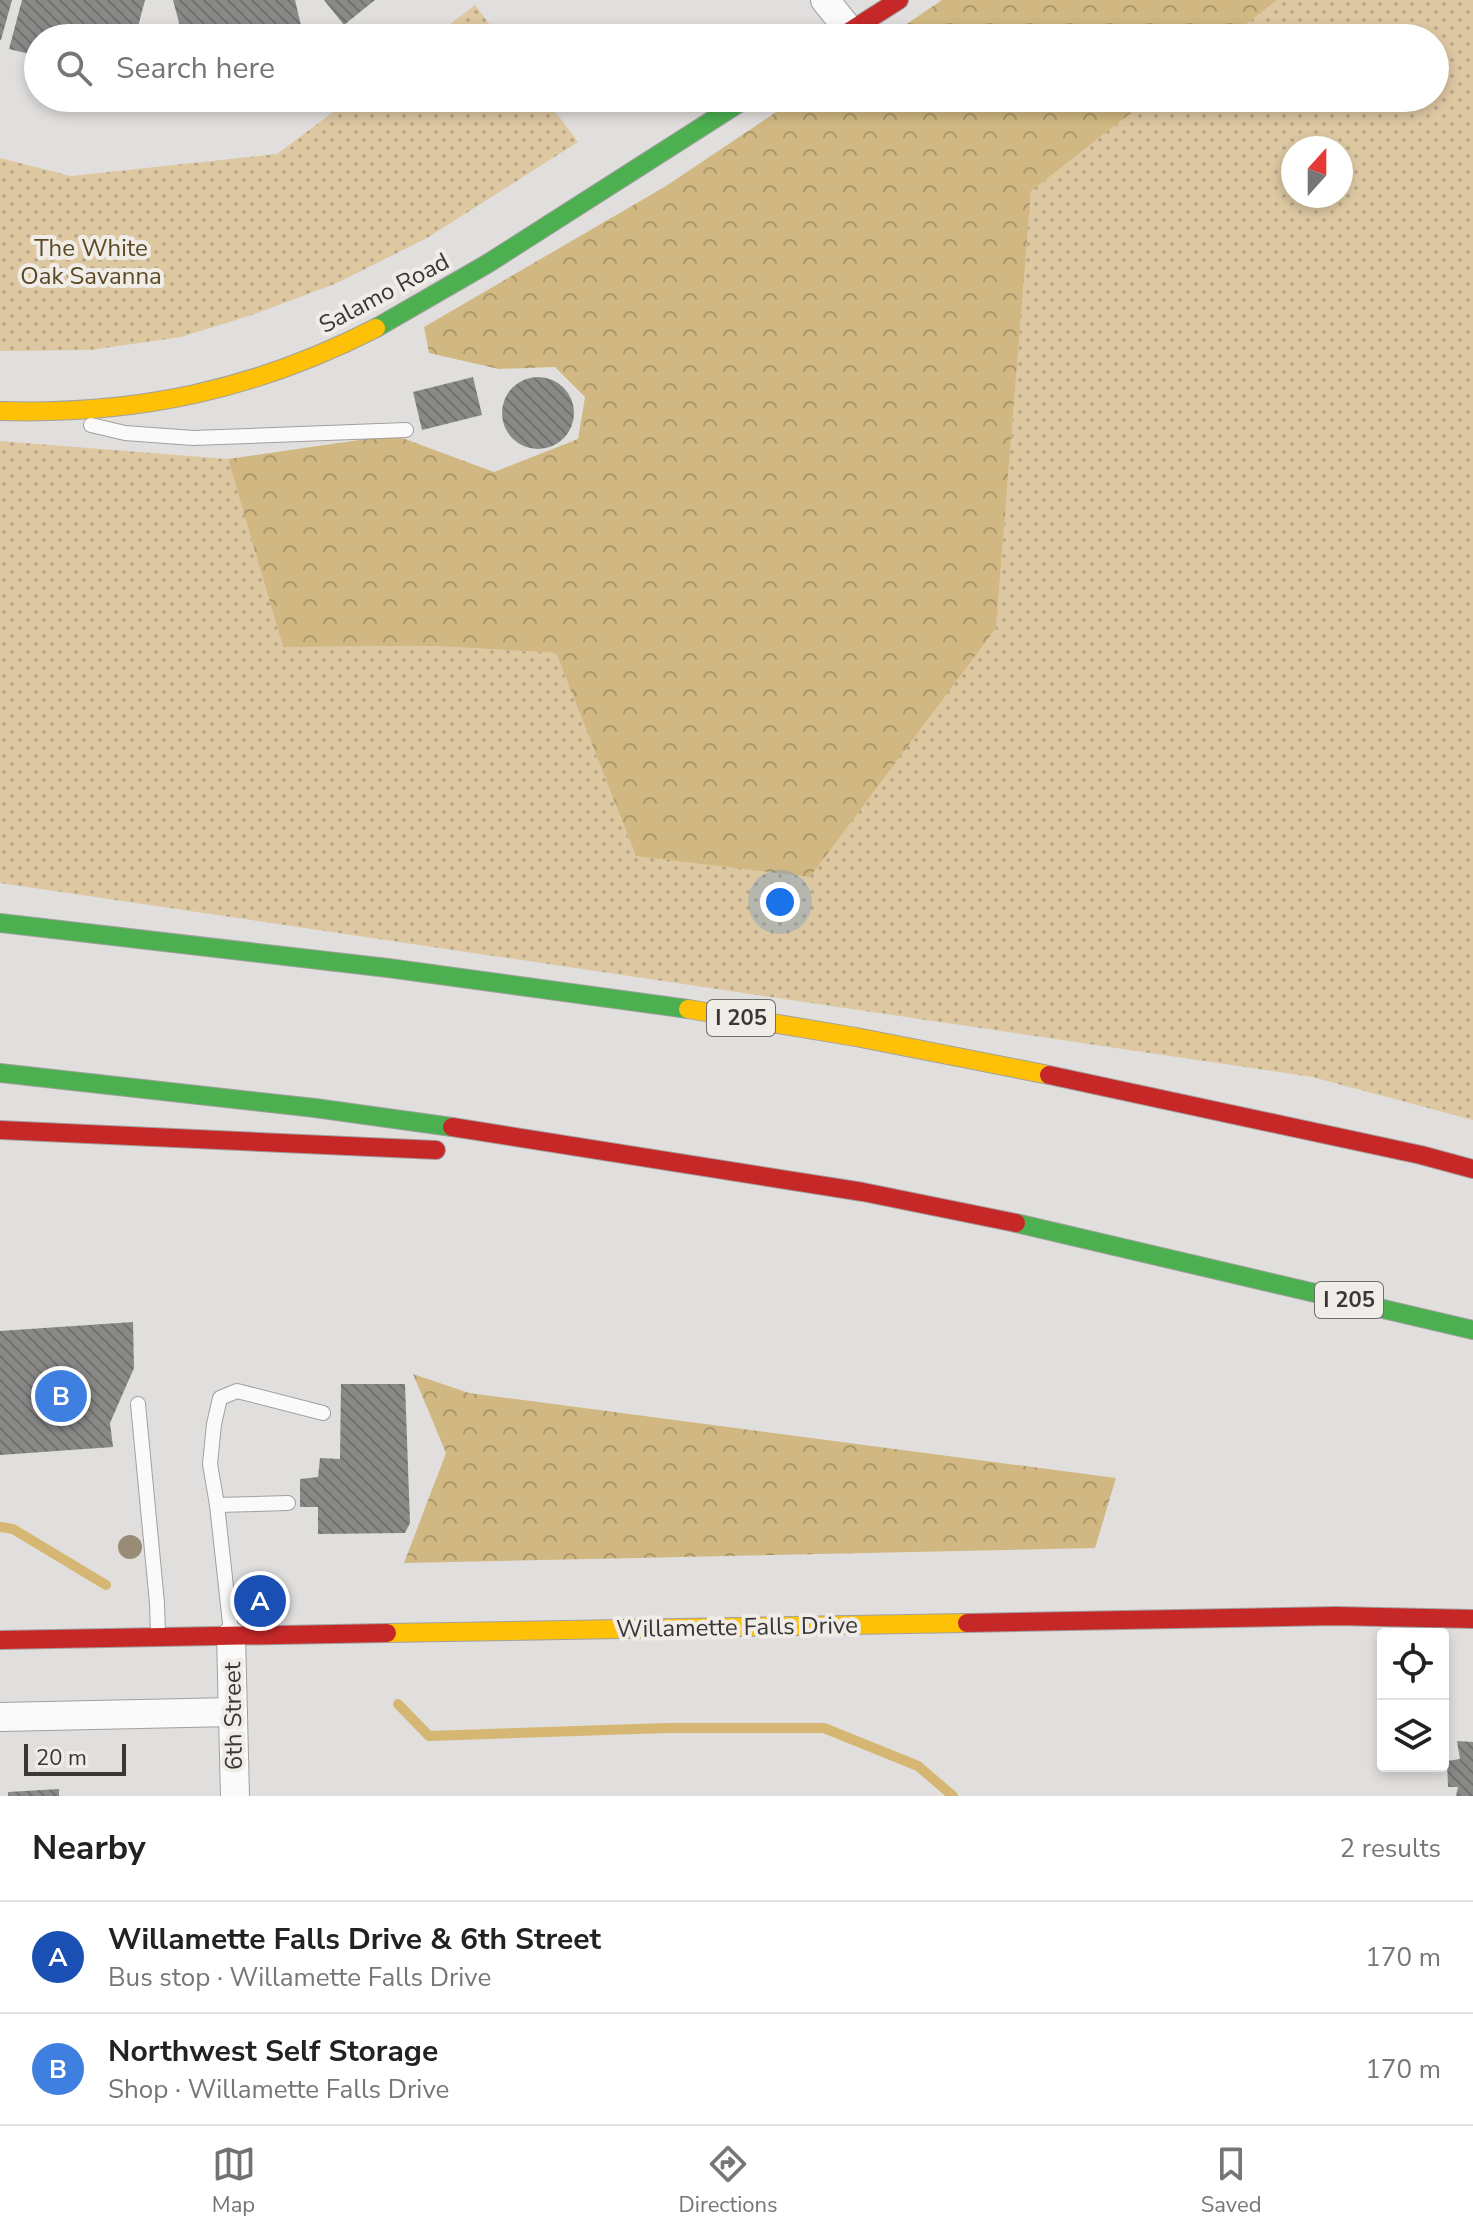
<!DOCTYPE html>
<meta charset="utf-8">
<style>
body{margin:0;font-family:"Nunito Sans",sans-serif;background:#f6f6f6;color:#222}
.controls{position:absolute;right:24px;bottom:24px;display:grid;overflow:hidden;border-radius:8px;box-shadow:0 4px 12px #0003}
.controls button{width:72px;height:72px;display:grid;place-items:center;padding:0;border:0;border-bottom:2px solid #e0e0e0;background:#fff;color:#222;font:40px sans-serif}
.compass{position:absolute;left:1281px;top:136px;width:72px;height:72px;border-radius:50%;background:#fff;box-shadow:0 4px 12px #0003;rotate:21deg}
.scale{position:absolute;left:24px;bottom:20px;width:102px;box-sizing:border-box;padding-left:8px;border:4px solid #393836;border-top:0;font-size:22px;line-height:28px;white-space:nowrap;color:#393836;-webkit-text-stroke:6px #f0ede8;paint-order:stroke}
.you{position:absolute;left:780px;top:902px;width:28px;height:28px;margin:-20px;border:6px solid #fff;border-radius:50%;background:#1a73e8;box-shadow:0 0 0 12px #1a73e833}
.badge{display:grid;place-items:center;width:52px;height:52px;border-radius:50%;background:#747270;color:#fff;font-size:26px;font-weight:700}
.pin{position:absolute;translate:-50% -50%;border:4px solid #fff;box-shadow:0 2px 8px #0006}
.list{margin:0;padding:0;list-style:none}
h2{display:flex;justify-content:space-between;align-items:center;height:104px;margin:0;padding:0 32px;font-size:34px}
h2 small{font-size:26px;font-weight:400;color:#767676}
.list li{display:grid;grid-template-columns:52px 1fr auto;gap:24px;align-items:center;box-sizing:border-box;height:112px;padding:0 32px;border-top:2px solid #e0e0e0}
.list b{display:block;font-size:30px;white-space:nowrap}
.list p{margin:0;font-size:26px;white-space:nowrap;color:#767676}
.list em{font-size:26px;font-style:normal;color:#767676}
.icon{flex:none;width:44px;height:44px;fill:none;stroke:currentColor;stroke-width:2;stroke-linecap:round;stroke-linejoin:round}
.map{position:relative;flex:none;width:1473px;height:1796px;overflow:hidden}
.search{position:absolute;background:#fff;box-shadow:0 4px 12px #0003;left:24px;right:24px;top:24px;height:88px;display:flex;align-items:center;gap:20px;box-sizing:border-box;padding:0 28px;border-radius:44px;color:#767676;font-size:30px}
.sheet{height:328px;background:#fff}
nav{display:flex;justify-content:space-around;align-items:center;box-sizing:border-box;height:112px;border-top:2px solid #e0e0e0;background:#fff;font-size:22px;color:#767676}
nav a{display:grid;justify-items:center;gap:4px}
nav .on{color:#747270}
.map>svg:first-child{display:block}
.grass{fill:url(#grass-dots);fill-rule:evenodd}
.forest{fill:url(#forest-crowns)}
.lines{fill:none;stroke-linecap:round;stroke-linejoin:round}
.stream{stroke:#d6b673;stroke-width:10}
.building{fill:url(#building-back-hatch)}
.lane-casing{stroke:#a2a09e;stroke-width:16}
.street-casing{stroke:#a2a09e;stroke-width:30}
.fast-casing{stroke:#a2a09e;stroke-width:20}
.slow-casing{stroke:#a2a09e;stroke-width:20}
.jam-casing{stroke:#a2a09e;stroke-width:20}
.lane{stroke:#fafafa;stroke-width:14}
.street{stroke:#fafafa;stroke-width:28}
.fast{stroke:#4caf50;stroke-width:18}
.slow{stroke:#ffc107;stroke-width:18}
.jam{stroke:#c62828;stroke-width:18}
.tree{fill:#988c76}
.labels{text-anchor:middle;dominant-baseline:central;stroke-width:8;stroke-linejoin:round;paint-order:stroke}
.shield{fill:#f0ede8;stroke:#706e6b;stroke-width:2}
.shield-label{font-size:22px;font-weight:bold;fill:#393836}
.park-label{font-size:24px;fill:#5c4922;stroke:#f0ede8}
.street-label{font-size:24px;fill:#393836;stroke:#f0ede8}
</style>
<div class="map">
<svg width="1473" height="1796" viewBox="0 0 1473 1796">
<defs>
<pattern id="grass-dots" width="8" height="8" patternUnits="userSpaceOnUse" patternTransform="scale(2)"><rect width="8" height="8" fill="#ddc8a2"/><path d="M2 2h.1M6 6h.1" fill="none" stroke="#b4a385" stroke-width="1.8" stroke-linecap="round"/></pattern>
<pattern id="forest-crowns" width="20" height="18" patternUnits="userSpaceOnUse" patternTransform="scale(2)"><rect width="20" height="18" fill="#d1b882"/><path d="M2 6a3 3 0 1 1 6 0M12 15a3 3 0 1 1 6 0" fill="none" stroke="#ab976b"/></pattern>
<pattern id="building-back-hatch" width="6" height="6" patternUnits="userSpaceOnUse" patternTransform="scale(2)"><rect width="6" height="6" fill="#898988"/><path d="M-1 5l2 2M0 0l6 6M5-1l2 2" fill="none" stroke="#717170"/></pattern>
</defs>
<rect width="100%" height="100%" fill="#e1dfdd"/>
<g class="grass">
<path d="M1277 0H1473V1120L1312 1077 0 883V441L228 459 283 647 434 646 556 653 636 856 996 628 1031 190 1150 98H1435V38H1228ZM1293 148H1341V196H1293Z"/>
<path d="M475 5 500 38H432Z"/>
<path d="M352 98H545L578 142 427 238 337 283 252 315 181 337 91 350 0 351V158L71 176 277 154Z"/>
</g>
<g class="forest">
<path d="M942 0H1277L1228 38H886Z"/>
<path d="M797 98H1150L1031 191 996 628 810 877 636 856 556 653 434 646 283 647 228 459 394 435 494 472 578 439 585 397 555 367 499 369 429 353 424 327 666 186Z"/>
<path d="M413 1374 469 1393 1116 1478 1095 1548 404 1563 446 1453Z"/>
</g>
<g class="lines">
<g class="stream">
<path d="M0 1527 13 1529 106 1585"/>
<path d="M398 1704 429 1736 667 1728H824L918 1766 953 1796"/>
</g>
</g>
<g class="building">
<path d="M0 0H12L1 40H0Z"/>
<path d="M22 0H145L135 38H38V56L9 49Z"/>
<path d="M173 0H295L304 38H183Z"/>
<path d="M324 0H375L344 25Z"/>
<circle cx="538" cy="413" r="36"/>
<path d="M473 377 482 415 422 430 413 392Z"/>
<path d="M133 1322 134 1368 110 1423 113 1447 0 1455V1331Z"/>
<path d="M341 1384H405L410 1523 405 1533 318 1534V1507H300V1479L318 1477 320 1458 340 1459Z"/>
<path d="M1457 1741 1473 1742V1796H1456L1458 1787H1448L1447 1761 1460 1759Z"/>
<path d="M59 1789V1796H8V1792Z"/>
</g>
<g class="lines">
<g class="lane-casing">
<g id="lane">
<path d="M91 425 125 433 193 438 406 430"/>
<path d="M138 1404 157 1603 158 1635"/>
<path d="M217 1505 288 1503"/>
<path d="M231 1632 217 1505 210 1464 214 1424 220 1398 237 1391 323 1413"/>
</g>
</g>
<g class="street-casing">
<g id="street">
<path d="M825 0 850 31"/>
<path d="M231 1636 235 1796"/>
<path d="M0 1717 233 1712"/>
</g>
</g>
<g class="fast-casing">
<g id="fast">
<path d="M376 328 487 264 747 98"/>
<path d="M0 923 388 968 688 1009"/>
<path d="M0 1073 315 1108 452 1127"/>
<path d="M1016 1223 1473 1330"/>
</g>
</g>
<g class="slow-casing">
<g id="slow">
<path d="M0 411C136 415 255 390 376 328"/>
<path d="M688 1009 856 1037 1049 1075"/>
<path d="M387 1633 967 1623"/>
</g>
</g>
<g class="jam-casing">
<g id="jam">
<path d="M839 38 899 0"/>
<path d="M1049 1075 1421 1155 1473 1169"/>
<path d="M452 1127 863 1192 1016 1223"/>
<path d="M0 1130 436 1150"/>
<path d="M967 1623 1336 1616 1473 1619"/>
<path d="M0 1640 387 1633"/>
</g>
</g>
<use href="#lane" class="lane"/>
<use href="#street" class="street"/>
<use href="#fast" class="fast"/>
<use href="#slow" class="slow"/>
<use href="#jam" class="jam"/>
</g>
<circle class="tree" cx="130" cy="1547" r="12"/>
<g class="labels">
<g class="shield">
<rect x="707" y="1000" width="68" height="36" rx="6"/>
<rect x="1315" y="1282" width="68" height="36" rx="6"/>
</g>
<g class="shield-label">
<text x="741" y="1018">I 205</text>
<text x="1349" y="1300">I 205</text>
</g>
<g class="park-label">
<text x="91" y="248">The White<tspan x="91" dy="28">Oak Savanna</tspan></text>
</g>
<g class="street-label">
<text transform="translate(384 293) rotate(-28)">Salamo Road</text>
<text transform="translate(737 1627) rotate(-1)">Willamette Falls Drive</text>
<text transform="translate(233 1716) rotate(-91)">6th Street</text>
</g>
</g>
</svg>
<div class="controls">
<button><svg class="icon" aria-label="locate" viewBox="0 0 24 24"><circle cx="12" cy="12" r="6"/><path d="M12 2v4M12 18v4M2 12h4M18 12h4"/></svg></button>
<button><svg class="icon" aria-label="layers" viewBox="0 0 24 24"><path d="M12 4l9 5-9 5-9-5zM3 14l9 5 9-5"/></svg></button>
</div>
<svg class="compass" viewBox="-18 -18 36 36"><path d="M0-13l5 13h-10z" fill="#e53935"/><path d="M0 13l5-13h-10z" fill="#767676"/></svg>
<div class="scale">20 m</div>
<div class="you"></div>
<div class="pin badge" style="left:260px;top:1601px;background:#1a4fb4">A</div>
<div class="pin badge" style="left:61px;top:1396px;background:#3f7fe0">B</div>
<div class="search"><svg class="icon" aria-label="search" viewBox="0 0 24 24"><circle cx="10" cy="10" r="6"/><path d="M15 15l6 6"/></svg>Search here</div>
</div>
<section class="sheet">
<h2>Nearby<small>2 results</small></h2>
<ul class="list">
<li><span class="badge" style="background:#1a4fb4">A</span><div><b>Willamette Falls Drive &amp; 6th Street</b><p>Bus stop · Willamette Falls Drive</p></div><em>170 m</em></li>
<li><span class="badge" style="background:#3f7fe0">B</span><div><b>Northwest Self Storage</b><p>Shop · Willamette Falls Drive</p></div><em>170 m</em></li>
</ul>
</section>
<nav>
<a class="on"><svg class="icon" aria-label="map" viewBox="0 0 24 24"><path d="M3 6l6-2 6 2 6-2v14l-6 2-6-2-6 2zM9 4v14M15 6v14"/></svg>Map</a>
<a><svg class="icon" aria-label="directions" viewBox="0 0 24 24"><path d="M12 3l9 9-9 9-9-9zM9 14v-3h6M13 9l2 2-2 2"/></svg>Directions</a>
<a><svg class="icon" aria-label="saved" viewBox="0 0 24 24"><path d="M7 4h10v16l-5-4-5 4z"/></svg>Saved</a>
</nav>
